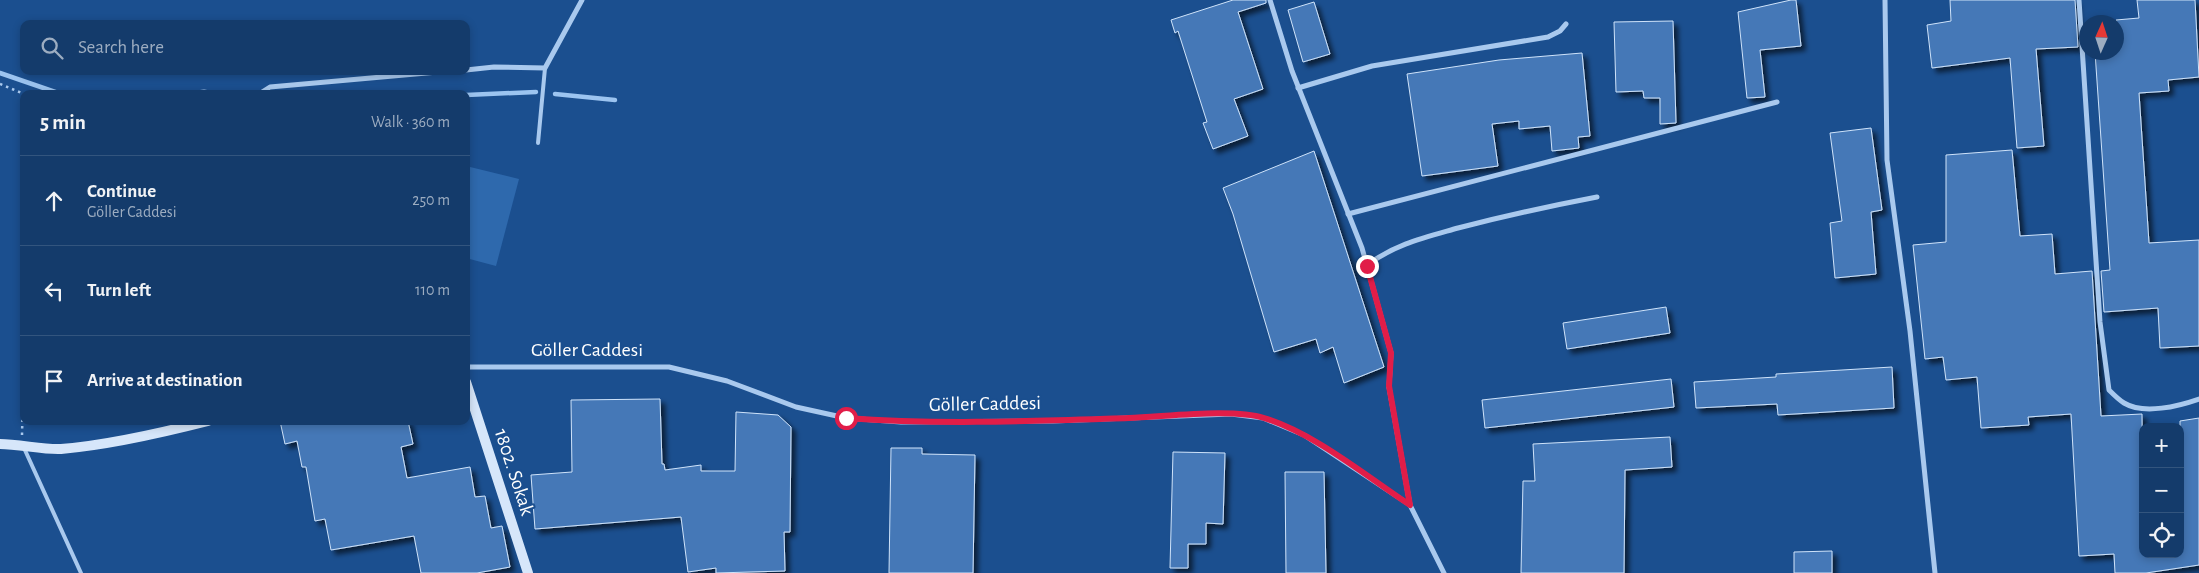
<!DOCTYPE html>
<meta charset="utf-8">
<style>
body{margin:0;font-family:"Alegreya Sans",sans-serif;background:#214673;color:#f1f3f6}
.controls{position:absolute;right:15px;bottom:15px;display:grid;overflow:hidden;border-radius:10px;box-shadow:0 2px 8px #0003}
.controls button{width:45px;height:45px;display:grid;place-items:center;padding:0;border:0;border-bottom:1px solid #33557e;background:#143b6b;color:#f1f3f6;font:25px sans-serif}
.compass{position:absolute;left:2079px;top:15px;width:45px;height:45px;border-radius:50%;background:#143b6b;box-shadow:0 2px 8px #0003;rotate:3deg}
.stop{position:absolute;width:15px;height:15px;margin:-11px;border:4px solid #e11d48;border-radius:50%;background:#fff}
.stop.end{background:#e11d48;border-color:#fff;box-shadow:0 1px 5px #0008}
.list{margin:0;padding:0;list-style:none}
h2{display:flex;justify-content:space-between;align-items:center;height:65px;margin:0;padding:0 20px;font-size:21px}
h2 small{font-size:16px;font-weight:400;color:#9dadc1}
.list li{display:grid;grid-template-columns:32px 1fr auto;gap:15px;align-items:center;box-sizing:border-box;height:90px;padding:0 20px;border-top:1px solid #33557e}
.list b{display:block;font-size:19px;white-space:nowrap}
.list p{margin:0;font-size:16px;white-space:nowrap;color:#9dadc1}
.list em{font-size:16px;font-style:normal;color:#9dadc1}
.icon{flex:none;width:28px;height:28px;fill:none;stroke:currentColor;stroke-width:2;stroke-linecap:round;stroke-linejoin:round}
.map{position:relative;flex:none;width:2199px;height:573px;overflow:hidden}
.search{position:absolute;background:#143b6b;box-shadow:0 2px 8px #0003;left:20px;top:20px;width:450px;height:55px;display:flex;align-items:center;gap:12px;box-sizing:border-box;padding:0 18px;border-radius:10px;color:#9dadc1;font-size:19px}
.panel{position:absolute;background:#143b6b;box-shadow:0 2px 8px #0003;left:20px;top:90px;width:450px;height:335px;border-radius:10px}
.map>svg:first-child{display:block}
.green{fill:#2e69ad}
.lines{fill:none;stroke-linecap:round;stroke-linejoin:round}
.stream{stroke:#9cc4f0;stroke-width:4.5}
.building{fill:#4478b7;stroke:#cfe3fa;filter:url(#shadow)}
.path{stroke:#a9c9ee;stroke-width:2.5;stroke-dasharray:2.5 4;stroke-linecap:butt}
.lane{stroke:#a9c9ee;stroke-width:4}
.street{stroke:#a9c9ee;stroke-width:5}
.secondary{stroke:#d6e6fa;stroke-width:10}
.route{stroke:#e11d48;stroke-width:6}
.labels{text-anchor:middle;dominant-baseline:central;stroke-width:4;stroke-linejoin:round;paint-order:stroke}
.street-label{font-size:20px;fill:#fff;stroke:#1b4f8f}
</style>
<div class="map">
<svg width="2199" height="573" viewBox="0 0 2199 573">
<defs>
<filter id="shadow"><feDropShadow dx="4.5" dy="4.5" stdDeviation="2.5" flood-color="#0009"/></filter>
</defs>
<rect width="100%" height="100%" fill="#1b4f8f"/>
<path class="green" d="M466 166 519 179 496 266 466 258Z"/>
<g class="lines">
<g class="stream">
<path d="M0 73 61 94"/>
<path d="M555 94 615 100"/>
<path d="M466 95 536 92"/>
</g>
</g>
<g class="building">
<path d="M1233 0H1266V3L1238 12 1263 89 1234 99 1248 136 1213 149 1203 123 1207 122 1178 31 1175 33 1171 20Z"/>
<path d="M1791 0H1796L1801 46 1760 50 1765 97 1747 98 1738 12Z"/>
<path d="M1950 0H2075L2078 47 2036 49 2044 146 2017 148 2010 58 1932 68 1927 25 1951 21Z"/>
<path d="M2137 0H2195L2199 77 2168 80 2169 91 2139 93 2149 243 2199 240V346L2160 348 2158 308 2104 312 2101 271 2110 270 2095 52H2116V20L2139 18Z"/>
<path d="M1314 2 1330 54 1303 62 1288 10Z"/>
<path d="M1673 21 1676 123 1660 124V98H1644L1643 91 1616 92 1614 22Z"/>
<path d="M1582 53 1590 136 1578 137 1579 148 1552 151 1550 126 1519 129V121L1492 124 1498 166 1422 176 1407 74 1499 60Z"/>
<path d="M1871 128 1882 210 1871 212 1876 274 1835 278 1830 223 1842 221 1830 133Z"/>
<path d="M2012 150 2020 236 2052 234 2055 274 2092 271 2101 416 2142 414 2143 554H2180V421L2199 418V565L2146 573H2115L2114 554 2079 556 2071 414 2028 417 2029 425 1981 428 1977 377 1946 380 1943 357 1925 359 1913 245 1946 242V155Z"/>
<path d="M1314 151 1384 367 1344 383 1333 347 1320 353 1316 339 1274 352 1233 214 1223 188Z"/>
<path d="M1666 307 1670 333 1567 349 1563 323Z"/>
<path d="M1892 367 1894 408 1778 415 1777 404 1696 408 1694 382 1776 377V374Z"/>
<path d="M1671 379 1674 407 1485 428 1482 400Z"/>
<path d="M660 399 662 464H664L665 470 701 465V471H735L736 412 778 415 791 427 790 532H784L785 571 716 573V568L688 572 681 517 535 529 531 475 572 472 571 400Z"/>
<path d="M280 421H408L413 444 401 447 407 478 470 467 475 497 485 496 491 528 502 526 510 567 477 573H421L414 536 331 550 325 519 315 521 306 467H302L297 441 285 444Z"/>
<path d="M1670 437 1672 467 1625 470 1624 573H1521L1523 481H1535L1533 444Z"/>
<path d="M891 448H922V454L975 455 973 573H889Z"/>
<path d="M1173 452 1225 453 1223 524 1206 523V544H1188V568H1170Z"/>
<path d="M1285 472H1324L1326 573H1286Z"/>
<path d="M1832 551V573H1794V552Z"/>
</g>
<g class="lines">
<g class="path">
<path d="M0 84 24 94"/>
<path d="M22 435 24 354"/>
</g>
<g class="lane">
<path d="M538 143 545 68"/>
<path d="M24 448 81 573"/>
</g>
<g class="street">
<path d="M1270 0 1292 71 1362 248 1391 353 1389 387 1410 505"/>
<path d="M1885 0 1887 160 1910 331 1935 573"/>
<path d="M2079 0 2100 322 2109 390C2114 395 2119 400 2124 403 2144 415 2179 406 2199 399"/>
<path d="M466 70 494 67 545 68 582 0"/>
<path d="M1298 88 1372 66 1548 37 1560 31 1566 24"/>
<path d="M189 94 204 92 215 94"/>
<path d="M259 94 270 87 449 71"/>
<path d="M1348 214 1777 102"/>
<path d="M1367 265C1396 244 1423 238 1458 228 1504 216 1550 206 1597 197"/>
<path d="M466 367H669L727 381 796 407 846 418 901 422 1053 421 1231 414 1263 418 1304 435 1410 505 1444 573"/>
</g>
<g class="secondary">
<path d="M466 382 528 573"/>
<path d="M0 444C19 444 44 450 61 449 110 445 161 433 208 421"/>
</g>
</g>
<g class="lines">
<path class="route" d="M846 418C940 425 1035 421 1129 418 1164 417 1232 408 1264 418 1314 433 1366 476 1410 505L1389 386 1391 353 1367 266"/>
</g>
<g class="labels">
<g class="street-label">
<text x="587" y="350">Göller Caddesi</text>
<text transform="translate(985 404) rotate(-1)">Göller Caddesi</text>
<text transform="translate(514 472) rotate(72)">1802. Sokak</text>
</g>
</g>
</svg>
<div class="controls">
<button>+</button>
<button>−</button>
<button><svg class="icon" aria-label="locate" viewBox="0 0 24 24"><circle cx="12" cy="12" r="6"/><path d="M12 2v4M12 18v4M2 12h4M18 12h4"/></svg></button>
</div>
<svg class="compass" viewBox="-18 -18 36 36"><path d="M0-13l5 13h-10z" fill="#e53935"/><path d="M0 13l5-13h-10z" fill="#9dadc1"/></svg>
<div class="stop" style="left:846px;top:418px"></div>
<div class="stop end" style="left:1367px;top:266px"></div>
<div class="search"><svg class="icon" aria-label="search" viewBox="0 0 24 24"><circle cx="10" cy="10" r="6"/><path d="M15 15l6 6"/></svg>Search here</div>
<section class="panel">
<h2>5 min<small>Walk · 360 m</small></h2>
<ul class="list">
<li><svg class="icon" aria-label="ahead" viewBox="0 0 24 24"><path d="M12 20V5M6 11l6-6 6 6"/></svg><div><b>Continue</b><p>Göller Caddesi</p></div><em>250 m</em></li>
<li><svg class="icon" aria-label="left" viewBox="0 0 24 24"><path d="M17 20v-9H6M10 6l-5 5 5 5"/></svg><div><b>Turn left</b></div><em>110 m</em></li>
<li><svg class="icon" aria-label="arrive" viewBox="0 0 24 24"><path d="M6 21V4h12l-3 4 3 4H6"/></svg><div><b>Arrive at destination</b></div></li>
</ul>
</section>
</div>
